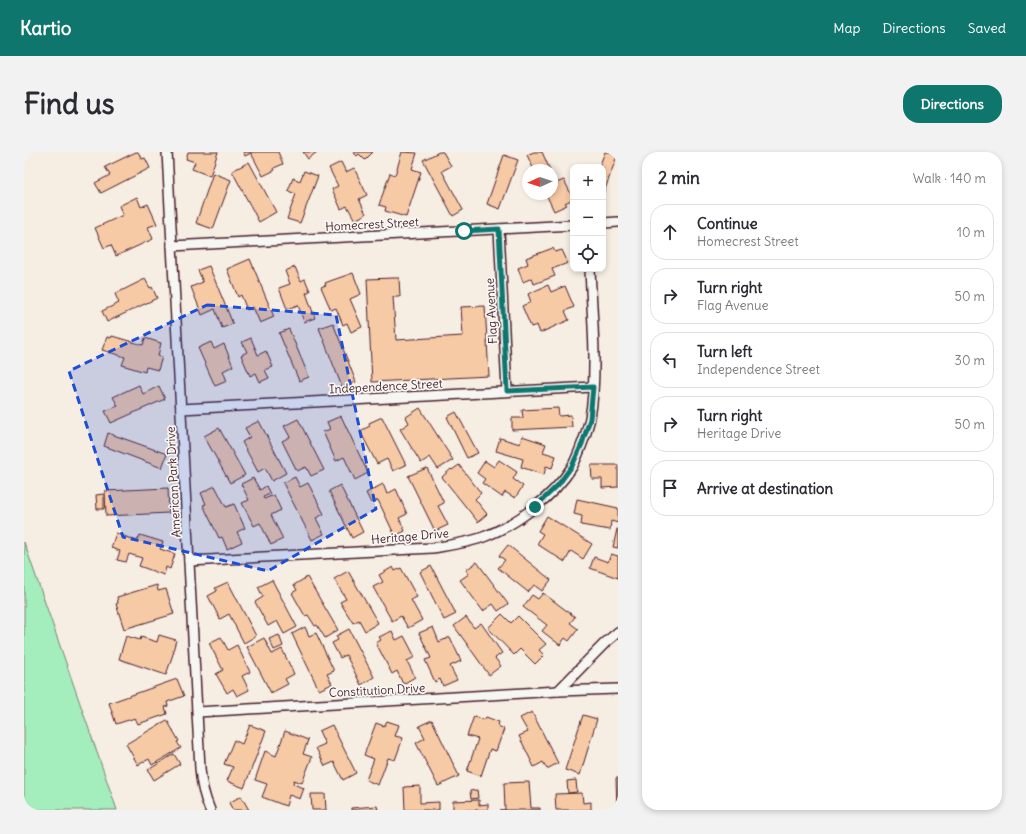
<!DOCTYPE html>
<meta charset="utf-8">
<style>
body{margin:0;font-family:Delius,sans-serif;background:#f2f2f3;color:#2b2b33}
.controls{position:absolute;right:12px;top:12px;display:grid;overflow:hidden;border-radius:8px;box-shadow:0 2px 6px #0003}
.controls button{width:36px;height:36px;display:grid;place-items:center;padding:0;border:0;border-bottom:1px solid #e1e1e2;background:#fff;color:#2b2b33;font:20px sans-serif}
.compass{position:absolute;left:498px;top:12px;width:36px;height:36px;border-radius:50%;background:#fff;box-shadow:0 2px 6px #0003;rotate:267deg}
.stop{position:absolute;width:12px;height:12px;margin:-9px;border:3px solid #0f766e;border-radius:50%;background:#fff}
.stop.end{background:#0f766e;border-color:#fff;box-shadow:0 1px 4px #0008}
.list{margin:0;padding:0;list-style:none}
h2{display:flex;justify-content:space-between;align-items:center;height:52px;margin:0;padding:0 16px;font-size:17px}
h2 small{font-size:13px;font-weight:400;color:#7c7c81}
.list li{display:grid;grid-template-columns:26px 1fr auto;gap:12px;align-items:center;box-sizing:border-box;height:56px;margin:0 8px 8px;padding:0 8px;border:1px solid #e1e1e2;border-radius:16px}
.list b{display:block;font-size:15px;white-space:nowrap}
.list p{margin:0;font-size:13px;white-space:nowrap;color:#7c7c81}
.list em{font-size:13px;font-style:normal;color:#7c7c81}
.icon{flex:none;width:22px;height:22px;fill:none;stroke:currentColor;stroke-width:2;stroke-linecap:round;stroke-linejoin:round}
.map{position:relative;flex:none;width:594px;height:658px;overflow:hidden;border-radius:16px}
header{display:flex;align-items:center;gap:24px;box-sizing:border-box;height:56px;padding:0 20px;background:#0f766e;color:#fff}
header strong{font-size:19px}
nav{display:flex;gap:22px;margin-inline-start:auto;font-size:14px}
.intro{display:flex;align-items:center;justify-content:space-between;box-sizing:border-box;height:96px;padding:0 24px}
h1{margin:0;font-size:28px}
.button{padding:10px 18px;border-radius:16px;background:#0f766e;color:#fff;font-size:14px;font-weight:700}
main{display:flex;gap:24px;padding:0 24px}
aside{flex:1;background:#fff;border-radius:16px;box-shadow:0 2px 6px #0003}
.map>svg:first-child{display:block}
.grass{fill:#a4edbc;stroke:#778674}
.building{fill:#f7caa6;stroke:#4a1f2b}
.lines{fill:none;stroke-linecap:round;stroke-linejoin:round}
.lane-casing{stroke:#4a1f2b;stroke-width:12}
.lane{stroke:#f6f6f2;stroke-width:9}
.route{stroke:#0f766e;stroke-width:5}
.marked{fill:#1d4ed8;fill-opacity:0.2;stroke:#1d4ed8;stroke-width:3;stroke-dasharray:8 5;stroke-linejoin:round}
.labels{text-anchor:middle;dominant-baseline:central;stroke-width:3.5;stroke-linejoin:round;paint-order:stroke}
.street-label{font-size:12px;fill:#4a1f2b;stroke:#f6f6f2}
</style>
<header>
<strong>Kartio</strong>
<nav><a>Map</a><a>Directions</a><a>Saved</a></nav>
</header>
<div class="intro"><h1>Find us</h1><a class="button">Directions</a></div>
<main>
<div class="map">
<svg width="594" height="658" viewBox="0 0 594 658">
<rect width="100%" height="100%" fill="#f6ede3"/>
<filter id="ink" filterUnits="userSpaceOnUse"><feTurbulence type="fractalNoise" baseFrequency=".025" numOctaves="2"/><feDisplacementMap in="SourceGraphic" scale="8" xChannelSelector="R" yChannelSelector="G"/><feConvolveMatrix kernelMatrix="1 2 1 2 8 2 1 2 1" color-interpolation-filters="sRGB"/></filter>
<g filter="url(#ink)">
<path class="grass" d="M0 390 93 658H0Z"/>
<g class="building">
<path d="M112 0H114L118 7 121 6 126 16 77 41 71 31 86 23 81 15Z"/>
<path d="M164 0H194L186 24 168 17 171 10 162 7Z"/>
<path d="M219 0H254L259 12 250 16 251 18 239 24 227 1 221 4Z"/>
<path d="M279 0H293L284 7Z"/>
<path d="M329 0H349L341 8 335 2 333 4Z"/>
<path d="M378 0 393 1 388 17 397 20 382 65 361 59 362 55 355 53 366 21 371 23Z"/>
<path d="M415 0H419L427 14 418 19 439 58 429 64 399 8Z"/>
<path d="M510 0H518L526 18H510L503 3Z"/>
<path d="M581 0H594V1L579 43V15H575Z"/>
<path d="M480 3 494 8 476 57 463 52Z"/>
<path d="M225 10 252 60 235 70 208 19Z"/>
<path d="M317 10 322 20 330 16 343 43 335 47 342 62 331 68 323 54 317 57 308 37 314 34 305 16Z"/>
<path d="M280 19 294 24 276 71 263 67 272 42 264 39 269 26 276 29Z"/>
<path d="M189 21 207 28 189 77 172 71Z"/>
<path d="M528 22 532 31 540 28 549 46V47L541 51 543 53 530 59 522 42H528Z"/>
<path d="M113 45 117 55 124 52 133 72 124 75 129 87 92 104 87 93 80 96 71 76 99 63 95 54Z"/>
<path d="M529 96 531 100 538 98 544 111 528 117 531 124 510 132 508 126 499 130 494 116 504 112 502 106Z"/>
<path d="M226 107 250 165 236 171 229 155 223 158 217 143 214 145 203 117Z"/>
<path d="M185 114 209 172 198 176 191 157 178 163 167 135 179 130 174 118Z"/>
<path d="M271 115 277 129 281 127 286 139 282 141 291 166 280 170 274 153 263 157 255 136 266 132 261 119Z"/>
<path d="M329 121 337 142 326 147 338 175 327 180 323 171 319 173 312 156 307 158 297 135 302 133 301 131 306 129Z"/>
<path d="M369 126H375L376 145H369L372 188 439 184 437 155 461 154 465 224 348 230 343 127Z"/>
<path d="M121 127 126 136 128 135 133 146 83 170 78 159 95 151 91 142Z"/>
<path d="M524 133 527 140 541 134 550 155 541 159 545 168 516 181 513 173 507 175 498 154 507 150 504 142Z"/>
<path d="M309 171 332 230 318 235 295 176Z"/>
<path d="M265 177 285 225 275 229 255 181Z"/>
<path d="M88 184 119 193 121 186 137 191 134 204 138 205 134 218 122 215 121 220 98 213 101 205 78 198 83 185 87 186Z"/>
<path d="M227 186 234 203 242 199 249 215 241 218 245 226 236 230 232 221 226 224 217 203 223 200 218 190Z"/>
<path d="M187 190 190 197 200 192 209 214 199 219 203 229 191 234 174 196Z"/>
<path d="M115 233 119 242 135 234 141 247 87 271 81 259 94 254 89 245Z"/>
<path d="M396 256 429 308 414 317 406 305 397 311 376 277 385 271 382 265Z"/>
<path d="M534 256 535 264 547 263 548 275 488 278V266H499L498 258Z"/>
<path d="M432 260 454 301 443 306 423 265Z"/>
<path d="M317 264 344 321 331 328 320 305 312 309 299 280 306 277 303 270Z"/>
<path d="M358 265 382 313 369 319 363 307 353 312 336 279 346 274 345 271Z"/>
<path d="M274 267 300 318 287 324 282 315 273 319 258 289 266 285 260 274Z"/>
<path d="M235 269 262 321 248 329 241 316 234 320 218 290 226 285 221 276Z"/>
<path d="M195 276 221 323 206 331 180 284Z"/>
<path d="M84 281 143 302 138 316 80 294Z"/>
<path d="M498 284 522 292 519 300 532 304 528 316 522 314 520 323 497 315 499 307 472 299 476 286 496 292Z"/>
<path d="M475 308 493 320 489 327 499 334 491 346 481 340 478 345 458 331 461 327 453 321 461 309 470 315Z"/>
<path d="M435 313 457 341 451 347 463 362 454 370 418 325 427 317 428 318Z"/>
<path d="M567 313H594V335L578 336V327H568Z"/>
<path d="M403 316 420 351 414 354 424 373 411 379 384 324Z"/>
<path d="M271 325 276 335 284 331 300 362 292 366 300 382 288 388 259 331Z"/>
<path d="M229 326 236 338 242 334 246 342 239 345 240 347 250 343 257 358 247 363 259 387 247 393 236 371 230 374 218 351 225 348 217 332Z"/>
<path d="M359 332 363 342 372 337 383 362 375 366 381 379 371 384 354 348 347 351 342 341Z"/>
<path d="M316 333 339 380 328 386 305 339Z"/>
<path d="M191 334 202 355 210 352 221 376 213 380 218 390 203 397 198 385 195 386 179 353 182 352 177 341Z"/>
<path d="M144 336 145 361 82 364 81 339Z"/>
<path d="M80 342V357H73L72 343Z"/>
<path d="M553 347 594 356V371L587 369 586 378 557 373 558 364 550 362Z"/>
<path d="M523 364 568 392 559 407 547 399 541 410 513 392 519 382 514 379Z"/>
<path d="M593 377H594V396L589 395Z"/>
<path d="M92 381 113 389 116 383 139 390 136 397 151 402 146 417 142 415 140 423 115 414 118 406 105 402 102 410 93 408 96 399 87 396Z"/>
<path d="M484 393 527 428 518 439 510 433 504 440 474 416 481 408 475 404Z"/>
<path d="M587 402 594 404V426L566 416 570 405 584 410Z"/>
<path d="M453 410 484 452 474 459 469 452 459 459 436 428 445 422 442 418Z"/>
<path d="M407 414 432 462 420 468 396 420Z"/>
<path d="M369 415 371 419 377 416 393 445 387 448 398 468 384 476 377 464 368 469 349 435 359 430 355 423Z"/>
<path d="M324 419 354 471 341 479 335 468 329 471 316 450 322 447 310 427Z"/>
<path d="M283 425 314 478 301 486 293 473 291 474 284 463 281 464 268 441 273 438 270 433Z"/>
<path d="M248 428 273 475 260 482 253 469 244 474 231 450 239 445 234 435Z"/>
<path d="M204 430 232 484 220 491 205 462 196 467 184 444 193 439 191 436Z"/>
<path d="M133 433 134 439 142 437 150 462 100 477 92 452 94 451 93 445Z"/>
<path d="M519 441 551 465 546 471 554 477 545 489 541 486 536 493 518 479 523 473 499 455 508 443 514 447Z"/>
<path d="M478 462 487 471 494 464 522 492 515 498 520 503 511 512 496 497 490 503 464 476Z"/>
<path d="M442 465 450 476 457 471 478 501 471 506 477 514 465 523 430 474Z"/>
<path d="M281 475 285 484 292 481 310 519 303 522 308 532 295 538 268 482Z"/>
<path d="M409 475 415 490 426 485 437 509 426 514 433 528 419 534 416 527 411 530 401 508 407 506 395 481Z"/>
<path d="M325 477 350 525 337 533 322 503 316 506 308 491 314 488 312 484Z"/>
<path d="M368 479 372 488 380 484 391 505 383 509 391 525 379 532 373 519 368 522 352 491 357 488 355 485Z"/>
<path d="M135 483 152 488 149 499H150L142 523 95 507 102 484 116 488 117 485 133 490Z"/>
<path d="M255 483 259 494 250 498 245 487Z"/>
<path d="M197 485 204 498 213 493 226 520 218 524 225 538 213 544 209 537 203 541 192 522 199 518 185 491Z"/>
<path d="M240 486 248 502 258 497 270 522 261 527 264 532 247 541 223 495Z"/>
<path d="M153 527 160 544 143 550 144 554 141 555 143 562 114 572 111 566 92 572 85 551Z"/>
<path d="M508 560 534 611 523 617 519 610 510 615 495 584 504 580 496 566Z"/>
<path d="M559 563 573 567 556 623 541 618Z"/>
<path d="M450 564 460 568 462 565 475 570 474 574 480 577 472 599 466 597 457 624 443 619 454 587 443 584Z"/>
<path d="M143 568 155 589 153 590 157 596 128 613 125 607 114 613 102 592Z"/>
<path d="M408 568 435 624 414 634 392 591 401 586 395 574Z"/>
<path d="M363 569 375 573 371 584 379 586 371 608 364 606 354 633 342 628 350 607 340 603 352 571 360 574Z"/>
<path d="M226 573 242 579 220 636 203 629 209 615 200 612 210 588 218 592Z"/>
<path d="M308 573 332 621 319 628 310 610 301 614 292 596 301 592 295 579Z"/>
<path d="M261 579 284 588 279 602 288 605 278 631 270 628 269 632 280 636 276 647 265 643 262 654 238 645 243 632 231 628 241 599 252 604Z"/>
<path d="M150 602 156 612 130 628 124 618Z"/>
<path d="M592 626H594V658H593Z"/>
<path d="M552 628 553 640 544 641 543 629Z"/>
<path d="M505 630 507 656H516V658H476H481L480 631Z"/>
<path d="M396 634V651L415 650V658H381L380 635Z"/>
<path d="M453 638 454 646 447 647 446 639Z"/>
<path d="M558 641 559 651 567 650V658H532L531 642Z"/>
<path d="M287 642H301L302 658H288Z"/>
<path d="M217 644 225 658H209L205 651Z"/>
<path d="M455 648V653L464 652V658H429V649Z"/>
<path d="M353 654 354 658H327V656Z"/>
</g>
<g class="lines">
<g class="lane-casing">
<g id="lane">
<path d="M143 0 176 616C177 631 180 644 186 658"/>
<path d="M579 71 594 70"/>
<path d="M475 77 483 239"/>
<path d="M148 94 549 73"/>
<path d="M157 257 569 235"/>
<path d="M165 409 408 396C426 393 445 391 462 384 493 372 530 344 548 315 554 304 558 292 562 281 563 276 565 271 566 266 574 219 568 165 566 117"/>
<path d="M534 539 581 491 594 480"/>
<path d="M174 560 534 539 594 537"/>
</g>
</g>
<use href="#lane" class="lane"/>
</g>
</g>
<g class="lines" filter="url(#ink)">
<path class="route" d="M440 79 475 77 483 239 569 235 566 267 558 292 548 314 534 333 511 355"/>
</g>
<path class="marked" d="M183 153 312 163 352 357 244 419 99 385 45 219Z"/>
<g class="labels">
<g class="street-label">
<text transform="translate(348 72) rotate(-3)">Homecrest Street</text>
<text transform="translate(467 159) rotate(-93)">Flag Avenue</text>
<text transform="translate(362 234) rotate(-3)">Independence Street</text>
<text transform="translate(149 330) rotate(-93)">American Park Drive</text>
<text transform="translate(386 384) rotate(-5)">Heritage Drive</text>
<text transform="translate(353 538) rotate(-3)">Constitution Drive</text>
</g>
</g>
</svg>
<div class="controls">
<button>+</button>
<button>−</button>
<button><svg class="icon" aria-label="locate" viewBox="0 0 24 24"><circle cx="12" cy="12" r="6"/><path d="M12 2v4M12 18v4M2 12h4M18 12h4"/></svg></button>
</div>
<svg class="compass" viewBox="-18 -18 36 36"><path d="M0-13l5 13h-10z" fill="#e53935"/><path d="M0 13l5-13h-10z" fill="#7c7c81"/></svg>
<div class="stop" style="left:440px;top:79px"></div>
<div class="stop end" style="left:511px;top:355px"></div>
</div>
<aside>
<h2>2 min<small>Walk · 140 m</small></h2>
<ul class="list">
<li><svg class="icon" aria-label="ahead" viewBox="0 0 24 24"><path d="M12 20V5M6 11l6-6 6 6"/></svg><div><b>Continue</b><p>Homecrest Street</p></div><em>10 m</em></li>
<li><svg class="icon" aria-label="right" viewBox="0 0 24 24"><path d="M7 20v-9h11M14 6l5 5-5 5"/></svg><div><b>Turn right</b><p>Flag Avenue</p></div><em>50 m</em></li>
<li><svg class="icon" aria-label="left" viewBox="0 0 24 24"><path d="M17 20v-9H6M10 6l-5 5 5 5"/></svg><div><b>Turn left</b><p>Independence Street</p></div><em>30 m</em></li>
<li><svg class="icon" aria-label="right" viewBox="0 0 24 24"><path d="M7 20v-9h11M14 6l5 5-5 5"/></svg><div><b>Turn right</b><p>Heritage Drive</p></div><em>50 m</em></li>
<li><svg class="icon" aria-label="arrive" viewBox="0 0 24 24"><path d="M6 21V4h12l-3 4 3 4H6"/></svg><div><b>Arrive at destination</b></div></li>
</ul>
</aside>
</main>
